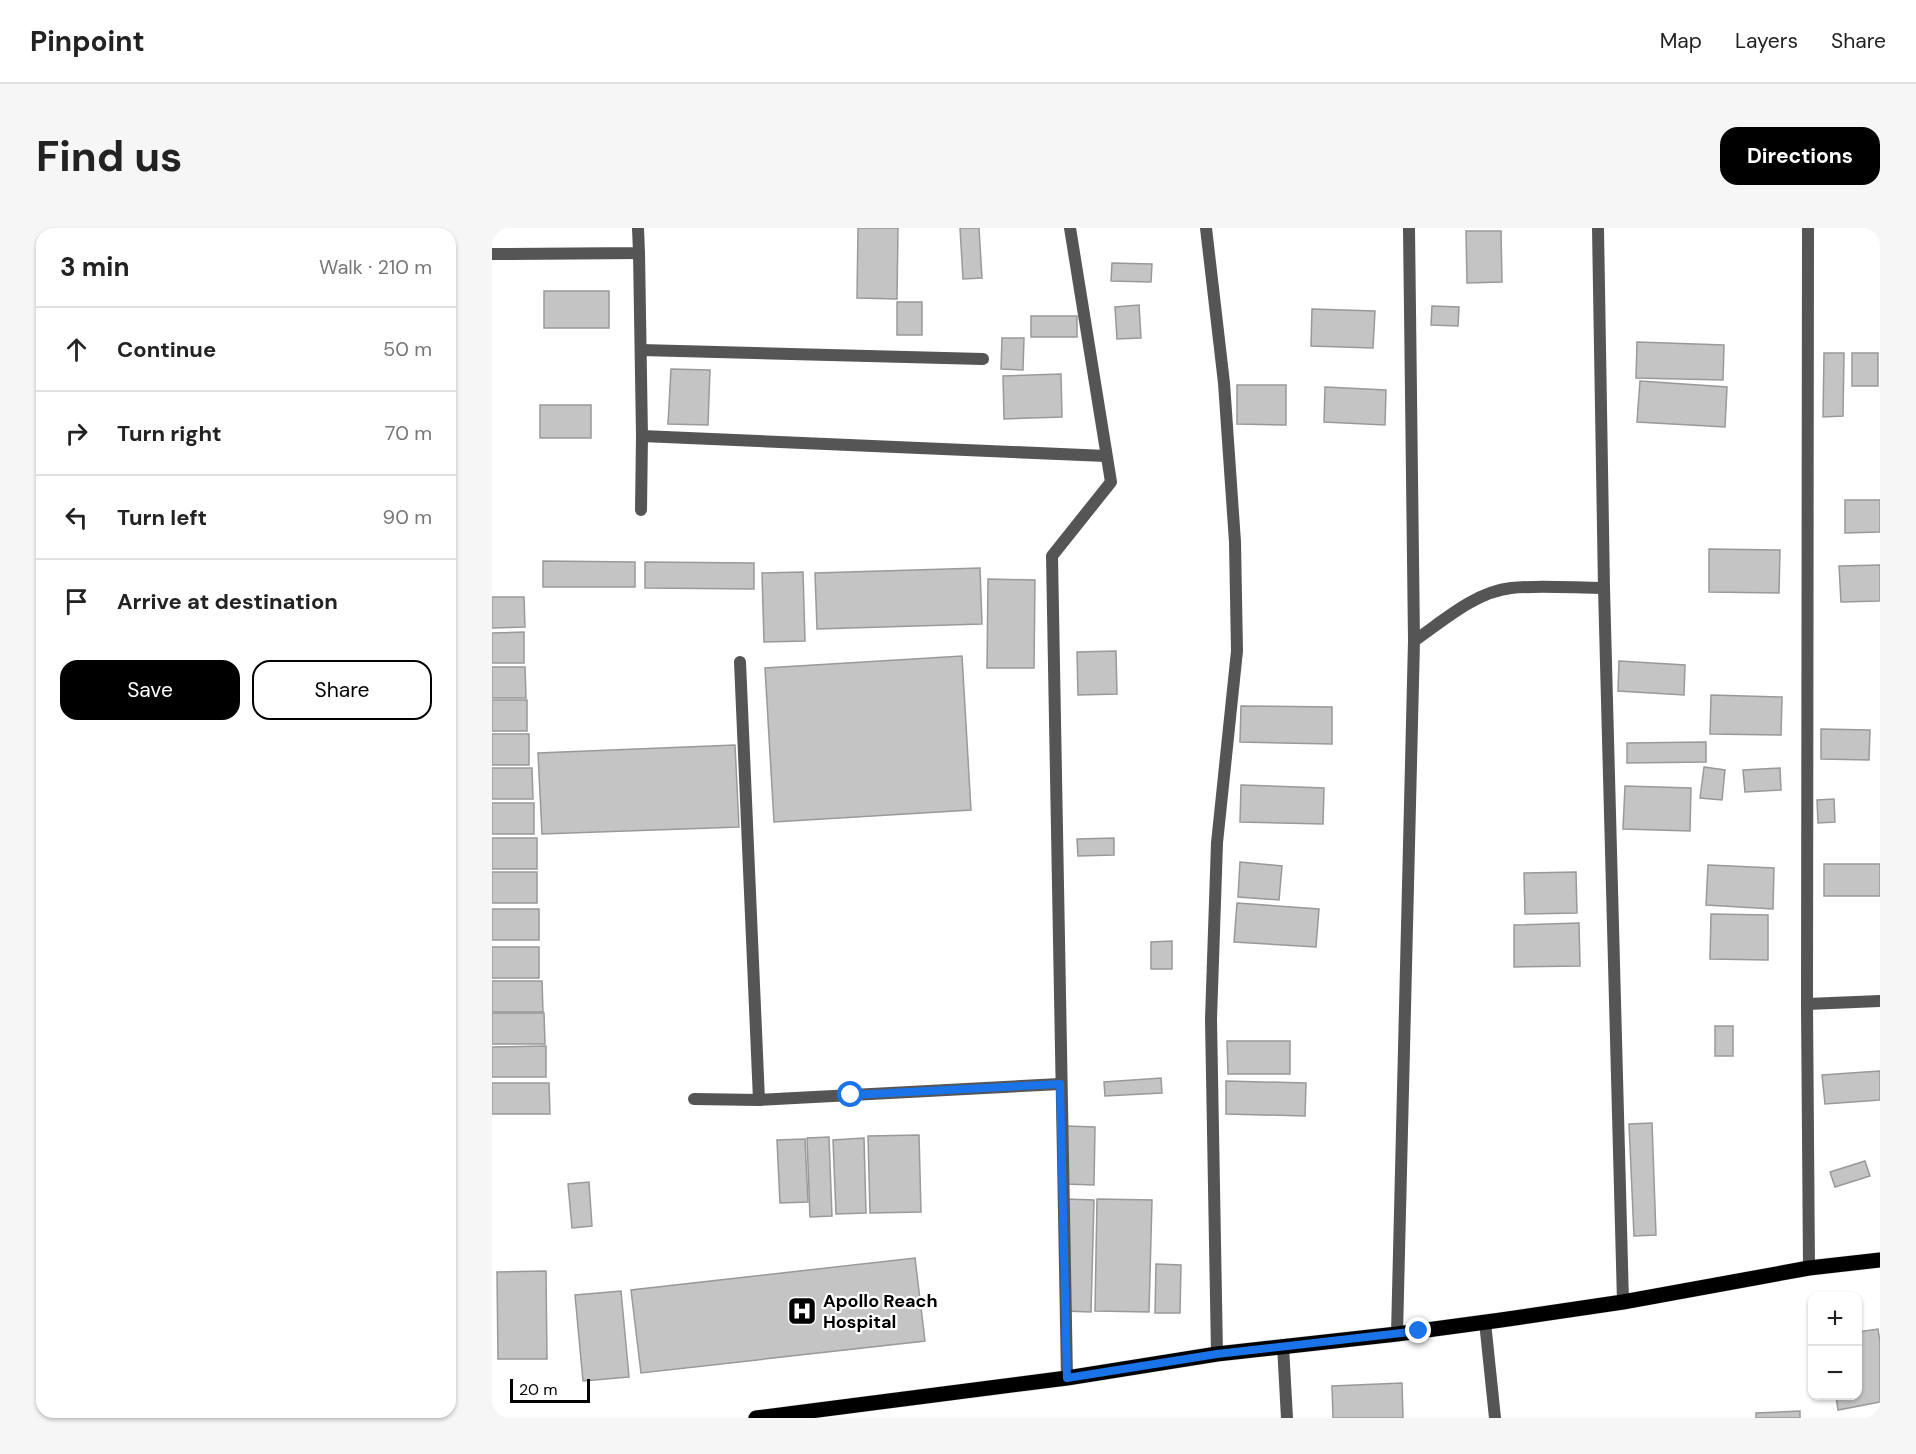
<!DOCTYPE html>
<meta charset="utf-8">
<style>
body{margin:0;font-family:"DM Sans",sans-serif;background:#f6f6f6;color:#222}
.controls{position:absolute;right:18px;bottom:18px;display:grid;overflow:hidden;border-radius:12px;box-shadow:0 2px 4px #0004}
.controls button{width:54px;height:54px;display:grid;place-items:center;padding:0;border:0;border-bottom:2px solid #e0e0e0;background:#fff;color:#222;font:30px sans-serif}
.scale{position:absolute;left:18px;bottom:15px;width:80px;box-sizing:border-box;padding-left:6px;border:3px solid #000;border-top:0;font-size:16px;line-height:21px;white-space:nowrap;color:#000;-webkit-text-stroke:4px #fff;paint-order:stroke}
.stop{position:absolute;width:18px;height:18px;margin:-14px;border:4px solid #1a73e8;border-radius:50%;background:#fff}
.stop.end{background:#1a73e8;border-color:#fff;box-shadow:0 2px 6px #0008}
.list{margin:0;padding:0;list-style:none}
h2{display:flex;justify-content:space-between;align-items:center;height:78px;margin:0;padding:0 24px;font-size:26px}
h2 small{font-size:20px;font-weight:400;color:#767676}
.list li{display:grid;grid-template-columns:39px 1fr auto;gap:18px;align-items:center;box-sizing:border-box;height:84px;padding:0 24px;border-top:2px solid #e0e0e0}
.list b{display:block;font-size:22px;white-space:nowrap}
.list em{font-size:20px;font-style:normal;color:#767676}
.actions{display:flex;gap:12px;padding:18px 24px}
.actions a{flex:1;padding:14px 0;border:2px solid #000;border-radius:18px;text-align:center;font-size:21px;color:#000}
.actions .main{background:#000;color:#fff}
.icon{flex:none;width:33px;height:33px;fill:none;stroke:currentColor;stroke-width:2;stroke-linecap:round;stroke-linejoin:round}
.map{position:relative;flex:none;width:1388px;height:1190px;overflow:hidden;border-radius:18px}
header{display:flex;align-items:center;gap:36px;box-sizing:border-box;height:84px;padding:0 30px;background:#fff;border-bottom:2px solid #e0e0e0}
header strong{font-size:28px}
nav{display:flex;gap:33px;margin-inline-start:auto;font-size:21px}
.intro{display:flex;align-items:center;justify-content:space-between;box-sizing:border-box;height:144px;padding:0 36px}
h1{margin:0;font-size:42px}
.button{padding:15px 27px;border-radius:18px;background:#000;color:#fff;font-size:21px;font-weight:700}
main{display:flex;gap:36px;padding:0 36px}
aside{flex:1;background:#fff;border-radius:18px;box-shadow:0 2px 4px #0004}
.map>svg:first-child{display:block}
.building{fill:#c4c4c4;stroke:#999;stroke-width:1.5}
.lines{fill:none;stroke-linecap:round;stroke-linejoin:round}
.primary-casing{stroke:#dbdbdb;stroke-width:16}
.lane{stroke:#555;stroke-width:12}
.street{stroke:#555;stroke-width:12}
.primary{stroke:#000;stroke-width:15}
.route{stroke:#1a73e8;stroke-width:8}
.labels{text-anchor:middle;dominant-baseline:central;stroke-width:4.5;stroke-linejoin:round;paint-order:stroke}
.poi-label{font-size:18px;font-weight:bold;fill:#000;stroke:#fff;text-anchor:start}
</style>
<header>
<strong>Pinpoint</strong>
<nav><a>Map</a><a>Layers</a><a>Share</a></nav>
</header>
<div class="intro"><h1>Find us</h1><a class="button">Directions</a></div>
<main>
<aside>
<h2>3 min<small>Walk · 210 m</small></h2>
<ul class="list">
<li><svg class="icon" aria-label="ahead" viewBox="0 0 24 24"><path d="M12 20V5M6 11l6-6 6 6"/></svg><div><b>Continue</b></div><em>50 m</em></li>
<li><svg class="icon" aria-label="right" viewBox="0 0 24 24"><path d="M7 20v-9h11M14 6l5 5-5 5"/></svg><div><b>Turn right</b></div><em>70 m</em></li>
<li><svg class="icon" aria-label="left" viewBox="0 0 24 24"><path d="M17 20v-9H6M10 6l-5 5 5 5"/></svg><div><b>Turn left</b></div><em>90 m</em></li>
<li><svg class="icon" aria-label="arrive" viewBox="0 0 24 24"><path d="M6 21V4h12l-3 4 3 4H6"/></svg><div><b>Arrive at destination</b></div></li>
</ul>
<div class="actions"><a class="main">Save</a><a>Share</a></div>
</aside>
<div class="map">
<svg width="1388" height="1190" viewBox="0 0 1388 1190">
<rect width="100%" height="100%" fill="#fff"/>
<g class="building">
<path d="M366 0H406L405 71 365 70Z"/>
<path d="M468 0H487L490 50 471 51Z"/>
<path d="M974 3H1009L1010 54 975 55Z"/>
<path d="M620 35 660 36 659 54 619 53Z"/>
<rect x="52" y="63" width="65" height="37"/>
<rect x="405" y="74" width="25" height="33"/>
<path d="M647 77 649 110 625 111 623 79Z"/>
<path d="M940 78 967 79 966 98 939 97Z"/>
<path d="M820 81 883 83 881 120 819 118Z"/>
<rect x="539" y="88" width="46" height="21"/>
<path d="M510 110H532L531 142 509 141Z"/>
<path d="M1145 114 1232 117 1231 152 1144 150Z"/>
<path d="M1332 125H1352L1351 188 1331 189Z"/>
<rect x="1360" y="125" width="26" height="33"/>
<path d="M179 141 218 142 216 197 176 196Z"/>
<path d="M569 146 570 189 512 191 511 148Z"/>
<path d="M1148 153 1235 159 1233 199 1145 194Z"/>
<path d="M745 157H794V197L745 196Z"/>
<path d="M833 159 894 162 893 197 832 194Z"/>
<rect x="48" y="177" width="51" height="33"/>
<path d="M1353 272H1388V304L1353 305Z"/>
<path d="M1217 321 1288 322 1287 365 1217 364Z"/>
<path d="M51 333 143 334V359H51Z"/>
<path d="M153 334 262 335V361L153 360Z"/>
<path d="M1388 337V373L1349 374 1347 338Z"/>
<path d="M488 340 490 396 325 401 323 345Z"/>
<path d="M311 344 313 413 272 414 270 345Z"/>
<path d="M496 351 543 352 542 440H495Z"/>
<path d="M0 369H32L33 399 0 400Z"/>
<path d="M32 404V435H0V405Z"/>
<path d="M624 423 625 466 586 467 585 424Z"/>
<path d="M470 428 479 582 282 594 273 440Z"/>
<path d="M1127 433 1193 437 1192 467 1126 463Z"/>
<path d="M0 439H33L34 470H0Z"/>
<path d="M1219 467 1290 469 1289 507 1218 506Z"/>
<rect x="0" y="472" width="35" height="31"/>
<path d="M749 478 840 479V516L748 514Z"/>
<path d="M1329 501 1378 502 1377 532 1329 531Z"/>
<rect x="0" y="506" width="37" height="31"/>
<path d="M1214 514V534L1135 535V515Z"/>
<path d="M243 517 247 599 50 606 46 525Z"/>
<path d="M1212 539 1233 542 1230 572 1208 570Z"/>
<path d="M0 540H40L41 571H0Z"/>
<path d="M1288 540 1289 562 1253 564 1251 542Z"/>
<path d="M749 557 832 560 831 596 748 594Z"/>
<path d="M1133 558 1199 560 1198 603 1131 601Z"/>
<path d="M1342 571 1343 594 1326 595 1325 572Z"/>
<rect x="0" y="575" width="42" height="31"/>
<rect x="0" y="610" width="45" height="31"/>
<path d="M622 610V627L586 628 585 611Z"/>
<path d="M748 634 790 638 787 672 746 669Z"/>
<rect x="1332" y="636" width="56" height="32"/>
<path d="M1216 637 1282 640 1281 681 1214 677Z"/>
<rect x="0" y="644" width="45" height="31"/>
<path d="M1084 644 1085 685 1033 686 1032 645Z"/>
<path d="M745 675 827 681 824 719 742 714Z"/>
<rect x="0" y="681" width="47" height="31"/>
<path d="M1219 686 1276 687V732L1218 731Z"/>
<path d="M1087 695 1088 738 1022 739V697Z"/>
<path d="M680 713V741H659V714Z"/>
<rect x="0" y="719" width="47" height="31"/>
<path d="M0 753H50L51 784H0Z"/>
<path d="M0 785H52L53 816H0Z"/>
<rect x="1223" y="798" width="18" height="30"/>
<path d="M735 813H798V846H736Z"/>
<path d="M54 818V849H0V819Z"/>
<path d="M1388 843V872L1333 876 1330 847Z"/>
<path d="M669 850 670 865 613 868 612 854Z"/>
<path d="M734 853 814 855 813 888 734 886Z"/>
<path d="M0 855H57L58 886H0Z"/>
<path d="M1160 895 1164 1007 1142 1008 1137 896Z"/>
<path d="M574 898 603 899 602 957 573 956Z"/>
<path d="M427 907 429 984 378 985 376 908Z"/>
<path d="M337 909 340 988 318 989 315 910Z"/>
<path d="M372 910 374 985 344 986 341 912Z"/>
<path d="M313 911 316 974 288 975 285 912Z"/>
<path d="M1373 933 1378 948 1343 959 1338 944Z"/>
<path d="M97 954 100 998 80 1000 76 956Z"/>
<path d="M574 971 602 972 599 1084 571 1083Z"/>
<path d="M605 971 660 972 657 1084 603 1083Z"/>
<path d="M423 1030 433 1113 149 1145 139 1062Z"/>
<path d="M664 1036 689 1037 688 1085H663Z"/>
<path d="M54 1043 55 1131H6L5 1044Z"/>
<path d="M129 1063 137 1149 91 1153 83 1067Z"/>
<path d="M1386 1101 1388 1114V1174L1346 1182 1344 1168H1366V1104Z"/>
<path d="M910 1155 911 1190H841L840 1158Z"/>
<path d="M1308 1183V1190H1264V1185Z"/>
</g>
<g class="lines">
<g class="primary-casing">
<path id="primary" d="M264 1190 575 1150 725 1126 905 1106 1009 1092 1131 1074 1317 1040 1388 1032"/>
</g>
<g class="lane">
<path d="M248 434 267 872"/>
<path d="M202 871 267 872 568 856"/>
</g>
<g class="street">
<path d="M714 0 732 155 743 314 745 423 725 615 719 791 725 1126"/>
<path d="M1106 0 1112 360 1131 1074"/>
<path d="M1316 0 1315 776 1317 1040"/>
<path d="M147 25 150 208 149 282"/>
<path d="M0 26 147 25 146 0"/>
<path d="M149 122 491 131"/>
<path d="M150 208 614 228"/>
<path d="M922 413C951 393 983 364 1019 360 1048 357 1083 360 1112 360"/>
<path d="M1315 776 1388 773"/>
<path d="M993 1094 1003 1190"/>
<path d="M905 1106 922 413 917 0"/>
<path d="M791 1118 795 1190"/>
<path d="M575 1150 560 328 619 254 578 0"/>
</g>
<use href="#primary" class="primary"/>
</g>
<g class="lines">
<path class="route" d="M359 867 568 856 575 1150 725 1126 927 1103"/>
</g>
<defs>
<g id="hospital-square" transform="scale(1.5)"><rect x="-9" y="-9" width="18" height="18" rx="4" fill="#000" stroke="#fff"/><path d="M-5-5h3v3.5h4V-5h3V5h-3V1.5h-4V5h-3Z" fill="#fff"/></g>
</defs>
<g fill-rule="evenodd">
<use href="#hospital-square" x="310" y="1083"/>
</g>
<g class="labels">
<g class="poi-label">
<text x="331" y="1073">Apollo Reach<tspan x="331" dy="21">Hospital</tspan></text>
</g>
</g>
</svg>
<div class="controls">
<button>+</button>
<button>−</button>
</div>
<div class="scale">20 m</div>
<div class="stop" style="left:359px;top:867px"></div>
<div class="stop end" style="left:927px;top:1103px"></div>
</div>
</main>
